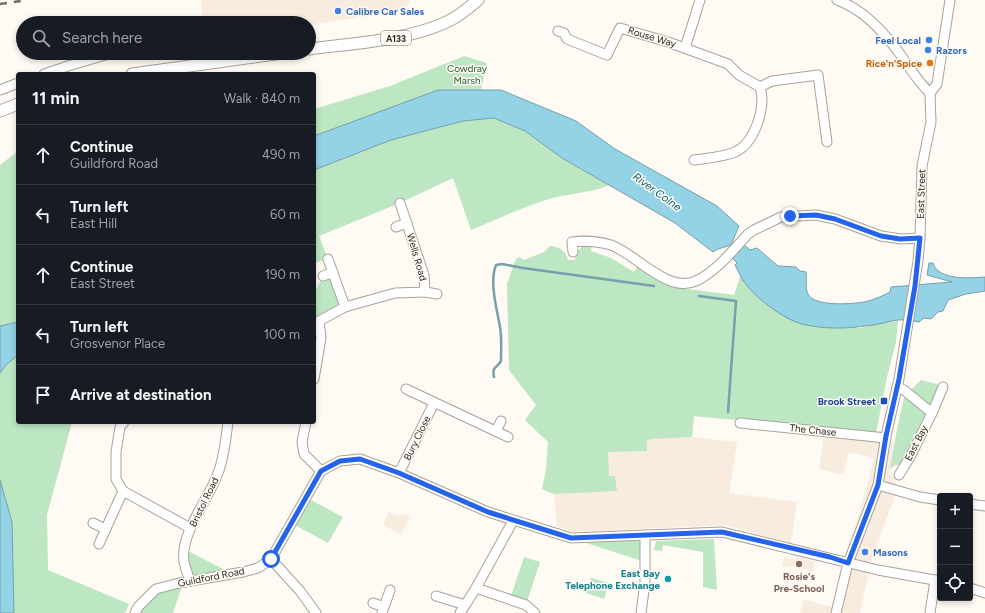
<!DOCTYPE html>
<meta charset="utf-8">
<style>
body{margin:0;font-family:Figtree,sans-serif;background:#242831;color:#f1f3f6}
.controls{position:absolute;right:12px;bottom:12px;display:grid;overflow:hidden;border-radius:4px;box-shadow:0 2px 6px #0003}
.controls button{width:36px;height:36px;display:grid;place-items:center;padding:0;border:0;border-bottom:1px solid #363941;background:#171b24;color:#f1f3f6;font:20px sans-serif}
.stop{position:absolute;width:12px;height:12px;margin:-9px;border:3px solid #2563eb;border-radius:50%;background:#fff}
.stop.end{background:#2563eb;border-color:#fff;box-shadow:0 1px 4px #0008}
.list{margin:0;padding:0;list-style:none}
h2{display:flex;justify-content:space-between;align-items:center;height:52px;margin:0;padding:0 16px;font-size:17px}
h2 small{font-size:13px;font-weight:400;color:#9ea1a6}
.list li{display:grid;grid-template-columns:26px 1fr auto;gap:12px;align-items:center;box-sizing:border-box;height:60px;padding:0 16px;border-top:1px solid #363941}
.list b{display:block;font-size:15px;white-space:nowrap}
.list p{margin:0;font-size:13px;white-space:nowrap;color:#9ea1a6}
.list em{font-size:13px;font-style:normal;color:#9ea1a6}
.icon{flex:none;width:22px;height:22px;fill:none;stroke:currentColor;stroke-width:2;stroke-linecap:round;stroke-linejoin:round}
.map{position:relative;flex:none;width:985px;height:613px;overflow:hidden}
.search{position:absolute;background:#171b24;box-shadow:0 2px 6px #0003;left:16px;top:16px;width:300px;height:44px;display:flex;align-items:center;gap:10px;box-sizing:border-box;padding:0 14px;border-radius:22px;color:#9ea1a6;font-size:15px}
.panel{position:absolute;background:#171b24;box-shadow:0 2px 6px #0003;left:16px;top:72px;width:300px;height:352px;border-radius:4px}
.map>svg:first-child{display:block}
.built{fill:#f8ecde}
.green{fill:#bce7c2}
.water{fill:#94d2e5;stroke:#75a0ac}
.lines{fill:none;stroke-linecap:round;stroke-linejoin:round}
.stream{stroke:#75a0ac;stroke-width:2.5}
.minor-casing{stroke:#a8a29a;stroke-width:11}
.major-casing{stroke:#a8a29a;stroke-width:13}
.minor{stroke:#fff;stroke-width:9}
.major{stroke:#fff;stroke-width:11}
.rail{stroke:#716e69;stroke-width:2.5;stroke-dasharray:7 7;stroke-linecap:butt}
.route{stroke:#2563eb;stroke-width:5}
.shop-dot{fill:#3f7fe0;stroke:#fffaf3;stroke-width:1.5}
.food-dot{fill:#e8710a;stroke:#fffaf3;stroke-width:1.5}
.transit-dot{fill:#1a4fb4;stroke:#fffaf3;stroke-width:1.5}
.education-dot{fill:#8d6e63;stroke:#fffaf3;stroke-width:1.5}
.culture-dot{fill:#0f9aa8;stroke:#fffaf3;stroke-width:1.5}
.labels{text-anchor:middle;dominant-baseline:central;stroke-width:3;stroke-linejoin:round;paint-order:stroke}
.shield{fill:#fffaf3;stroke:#6b6864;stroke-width:1}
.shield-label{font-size:9px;font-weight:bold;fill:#2c2a27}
.shop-label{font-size:10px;font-weight:bold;fill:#366cbe;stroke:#fffaf3;text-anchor:start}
.street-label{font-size:10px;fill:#2c2a27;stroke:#fffaf3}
.food-label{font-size:10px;font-weight:bold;fill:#c56008;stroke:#fffaf3;text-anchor:end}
.park-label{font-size:10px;fill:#205e30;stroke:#fffaf3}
.transit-label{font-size:10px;font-weight:bold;fill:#164399;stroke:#fffaf3;text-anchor:end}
.culture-label{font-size:10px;font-weight:bold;fill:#0d838f;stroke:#fffaf3;text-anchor:end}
.education-label{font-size:10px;font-weight:bold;fill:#785e54;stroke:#fffaf3}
.water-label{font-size:11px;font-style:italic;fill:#055d70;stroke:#fffaf3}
</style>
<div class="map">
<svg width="985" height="613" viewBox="0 0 985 613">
<rect width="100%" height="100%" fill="#fffaf3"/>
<g class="built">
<path d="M201 0H411L403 11 309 25V23H203Z"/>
<path d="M507 284 723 419 694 416 692 437 737 442 729 493 797 502 791 543 725 525 574 532 556 526 557 522 554 495 542 489 546 470 548 442 525 420 536 405 509 370Z"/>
<path d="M824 437H846L893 441 895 447 890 471 896 483 894 499 872 558 860 613H800L804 600 832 607 865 493 874 458 849 452 843 475 819 469Z"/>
<path d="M389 512 397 516 403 514 410 517 401 534 383 525Z"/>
<path d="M784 557 795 560 796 557 815 562 813 571 792 566 791 568 782 566Z"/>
</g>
<g class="green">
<path d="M464 56 487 63 481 90H438L314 136V109L390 86Z"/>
<path d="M494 118 525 131 562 158 609 185C589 194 567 193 546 200 520 208 496 220 471 230L453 178 400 203 319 236 328 259 314 263V170L391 140 463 121Z"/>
<path d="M18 151V322L0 326V165Z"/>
<path d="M583 245H592L591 251 611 258 634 272 638 266 663 282 681 288 734 295 740 277 802 324 860 328 869 326 875 310 984 291 966 294 948 300 943 311 938 312 931 319 924 318 919 322C908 319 898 318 887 322L898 321 896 342 887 377 876 433 694 416 692 437 650 439 647 441V451L608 452 609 476H615L617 491 554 494 542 489 546 470 548 442 525 420 536 405 509 370 507 284 516 259 520 257 524 260 544 252 550 246C559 246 566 251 568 260H575L576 254Z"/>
<path d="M333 272 345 307 319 321 321 338 314 337V294L323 276Z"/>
<path d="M18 355V422H72L47 515 48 570 129 604 125 613H0V373L7 364Z"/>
<path d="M921 380 940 385 907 450 908 452 900 465H895L890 469 896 435 904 397Z"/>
<path d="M305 497 343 517 328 543 291 523Z"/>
<path d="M645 535V562L571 538Z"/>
<path d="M714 539 717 590 703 587V552L663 545 662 551 654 550 656 541Z"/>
<path d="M184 549 233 574 190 581Z"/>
<path d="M524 557 540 562 526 605 510 599Z"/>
<path d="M591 578 609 583 604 599 586 593Z"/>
<path d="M183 583 173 613H140L136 612 156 589Z"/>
</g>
<g class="water">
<path d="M438 90H501L576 121 615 149 717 206 739 226 731 245 718 249 713 252 675 223 562 158 525 131 494 118 463 121 391 140 314 170V136Z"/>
<path d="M743 244 750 250 757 248 778 266 796 267 800 271 806 272C807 278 805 289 808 294 814 307 852 304 864 302 874 300 882 296 890 292L891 287 952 282 927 275 929 263H933C938 281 971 278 985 277V291L966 294 948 300 943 311 938 312 931 319 924 318 919 322C895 316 888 324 865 326 845 329 822 329 802 324 785 320 752 296 744 281H743L735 265 737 263 731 257Z"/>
<path d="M18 322V355L7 364 0 373V326Z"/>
<path d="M0 480 12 522 14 613H0Z"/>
</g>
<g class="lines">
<g class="stream">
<path d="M699 296 736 301 728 412"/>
<path d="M494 377C492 366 496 369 501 361 501 350 502 338 500 327 497 309 489 282 496 265L502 264 523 268 654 286"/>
</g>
<g class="minor-casing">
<g id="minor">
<path d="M837 0C863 9 884 32 900 54 910 68 918 82 930 93"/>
<path d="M558 31 564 33 567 39 607 55 620 28 668 42 728 64 739 75 760 87C761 91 762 95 762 99 762 116 753 143 737 151 726 157 707 158 694 160"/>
<path d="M685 48 700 0"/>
<path d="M44 74 68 66 112 53"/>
<path d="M760 87 772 81 818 75 827 142"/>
<path d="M0 90 18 83"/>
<path d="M396 227 407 223"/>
<path d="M573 252 572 242C586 240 597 241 611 245 636 254 668 294 696 281 717 271 733 250 748 234L754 230 781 217 816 215 835 219 881 236 901 239 920 238"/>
<path d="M328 259 345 307"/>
<path d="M323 276 333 272"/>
<path d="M425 292 437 294"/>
<path d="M314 379 321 338 319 321 345 307 395 293 425 292 424 275 400 203"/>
<path d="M897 387 904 390 932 413 910 457 899 475"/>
<path d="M406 389 508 437"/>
<path d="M932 413 943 387"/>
<path d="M124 422 120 427 116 452V479L123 491 190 528"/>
<path d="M306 422 302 442 304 454 321 471"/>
<path d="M740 423 886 438"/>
<path d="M496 431 501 421"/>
<path d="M399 473 434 403"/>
<path d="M878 485 920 497 940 500"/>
<path d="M970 504 985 506"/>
<path d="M513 521 476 588 526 605 535 613"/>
<path d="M93 523 105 529"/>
<path d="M99 544 123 491"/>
<path d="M271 559 300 591 316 613"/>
<path d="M190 581C188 575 185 568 184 561 180 533 209 499 218 473 224 458 226 439 228 422"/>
<path d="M970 588 985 593"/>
<path d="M436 596 465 605"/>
<path d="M373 603 384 607"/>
<path d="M135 613 138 607 156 589 179 583 243 572 258 568 271 559 321 471 340 461 360 459 399 473 488 512 571 538 722 532 878 570 940 581"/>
<path d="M382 613 390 590"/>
<path d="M460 613 476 588"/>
<path d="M641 613 645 583V535"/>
<path d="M836 613 848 563 878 485 886 436 899 379 918 261 920 238 922 166 931 122 930 93 937 84 950 0"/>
<path d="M930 613 935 580"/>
</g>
</g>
<g class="major-casing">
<g id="major">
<path d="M309 49C354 43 417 40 456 17 463 12 471 6 478 0"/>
<path d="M132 74 283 53"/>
<path d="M0 111 18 104"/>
</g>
</g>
<use href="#minor" class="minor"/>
<use href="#major" class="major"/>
<path class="rail" d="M0 4 27 0"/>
</g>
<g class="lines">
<path class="route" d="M271 559 321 471 340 461 360 459 399 473 488 512 571 538 722 532 830 557 848 563 878 485 886 436 899 379 915 286 920 238 900 239 881 236 835 219 816 215 790 216"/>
</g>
<g class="shop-dot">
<circle cx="338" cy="11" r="4"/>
<circle cx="929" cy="40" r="4"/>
<circle cx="928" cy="50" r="4"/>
<circle cx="865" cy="552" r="4"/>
</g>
<circle class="food-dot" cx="930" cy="63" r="4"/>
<rect class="transit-dot" x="880" y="397" width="8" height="8" rx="2"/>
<circle class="education-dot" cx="799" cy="564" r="4"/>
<circle class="culture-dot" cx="668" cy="579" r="4"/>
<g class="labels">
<rect class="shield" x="381" y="31" width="30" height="14" rx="3"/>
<g class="shield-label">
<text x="396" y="38">A133</text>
</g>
<g class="shop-label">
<text x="346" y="11">Calibre Car Sales</text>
<text x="921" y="40" text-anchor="end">Feel Local</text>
<text x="936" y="50">Razors</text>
<text x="873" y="552">Masons</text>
</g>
<g class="street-label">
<text transform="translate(652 37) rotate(17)">Rouse Way</text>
<text transform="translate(921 194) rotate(-88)">East Street</text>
<text transform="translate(417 257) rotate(74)">Wells Road</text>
<text transform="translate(813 430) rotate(6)">The Chase</text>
<text transform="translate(417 438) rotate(-64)">Bury Close</text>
<text transform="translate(916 443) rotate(-63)">East Bay</text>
<text transform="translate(204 502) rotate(-64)">Bristol Road</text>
<text transform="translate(211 577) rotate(-11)">Guildford Road</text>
</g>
<g class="food-label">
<text x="922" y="63">Rice'n'Spice</text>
</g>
<g class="park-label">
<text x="467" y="68">Cowdray<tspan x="467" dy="12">Marsh</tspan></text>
</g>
<g class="transit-label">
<text x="876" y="401">Brook Street</text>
</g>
<g class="culture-label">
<text x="660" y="573">East Bay<tspan x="660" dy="12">Telephone Exchange</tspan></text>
</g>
<g class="education-label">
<text x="799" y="576">Rosie's<tspan x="799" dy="12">Pre-School</tspan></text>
</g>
<g class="water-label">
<text transform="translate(657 192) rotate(36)">River Colne</text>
</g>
</g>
</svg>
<div class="controls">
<button>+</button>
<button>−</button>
<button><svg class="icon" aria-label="locate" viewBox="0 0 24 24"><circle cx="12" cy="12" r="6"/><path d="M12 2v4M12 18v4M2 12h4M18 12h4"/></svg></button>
</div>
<div class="stop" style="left:271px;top:559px"></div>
<div class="stop end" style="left:790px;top:216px"></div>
<div class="search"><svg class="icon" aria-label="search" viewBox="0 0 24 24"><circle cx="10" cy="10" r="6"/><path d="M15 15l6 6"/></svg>Search here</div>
<section class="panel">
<h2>11 min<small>Walk · 840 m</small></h2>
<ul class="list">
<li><svg class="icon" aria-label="ahead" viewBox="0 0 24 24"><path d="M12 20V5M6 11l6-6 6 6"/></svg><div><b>Continue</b><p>Guildford Road</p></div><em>490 m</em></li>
<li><svg class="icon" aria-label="left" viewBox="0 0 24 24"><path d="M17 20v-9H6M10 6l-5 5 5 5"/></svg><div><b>Turn left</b><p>East Hill</p></div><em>60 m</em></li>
<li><svg class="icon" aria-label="ahead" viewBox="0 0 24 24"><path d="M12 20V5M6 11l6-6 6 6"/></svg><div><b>Continue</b><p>East Street</p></div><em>190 m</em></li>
<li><svg class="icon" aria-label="left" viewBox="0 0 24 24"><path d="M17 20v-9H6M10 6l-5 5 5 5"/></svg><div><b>Turn left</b><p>Grosvenor Place</p></div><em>100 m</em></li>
<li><svg class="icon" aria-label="arrive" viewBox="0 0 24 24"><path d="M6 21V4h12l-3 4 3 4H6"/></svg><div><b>Arrive at destination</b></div></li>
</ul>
</section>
</div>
